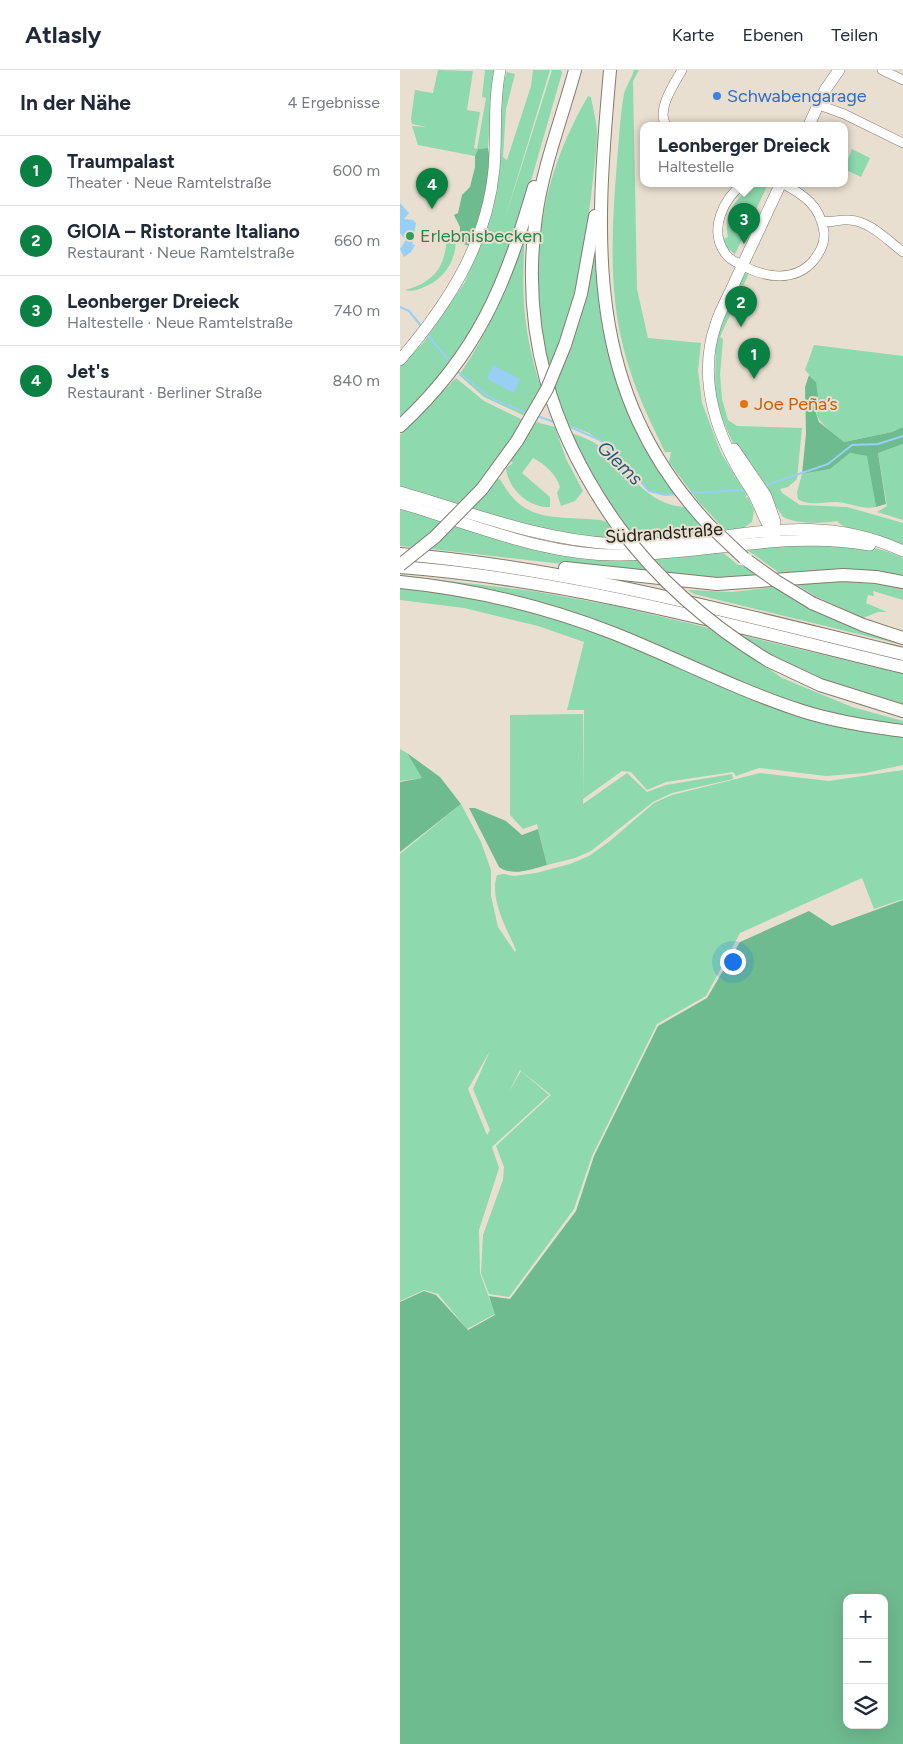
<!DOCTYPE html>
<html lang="de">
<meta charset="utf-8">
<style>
body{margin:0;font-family:Figtree,sans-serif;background:#f6f6f7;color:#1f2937}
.controls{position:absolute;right:15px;bottom:15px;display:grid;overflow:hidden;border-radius:10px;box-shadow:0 5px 20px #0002}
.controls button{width:45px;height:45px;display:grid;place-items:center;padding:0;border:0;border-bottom:1px solid #e0e1e3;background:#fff;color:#1f2937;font:25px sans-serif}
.you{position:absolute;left:332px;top:891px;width:18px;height:18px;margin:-12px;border:4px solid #fff;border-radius:50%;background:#1a73e8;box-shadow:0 0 0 8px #1a73e833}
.badge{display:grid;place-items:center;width:32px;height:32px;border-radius:50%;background:#0b8043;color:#fff;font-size:16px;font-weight:700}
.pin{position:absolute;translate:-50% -41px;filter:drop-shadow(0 1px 2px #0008)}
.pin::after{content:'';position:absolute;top:26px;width:18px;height:15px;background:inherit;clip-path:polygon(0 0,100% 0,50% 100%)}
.popup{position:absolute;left:240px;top:52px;width:208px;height:65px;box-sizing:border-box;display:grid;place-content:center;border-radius:10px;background:#fff;filter:drop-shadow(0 1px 4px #0005);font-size:16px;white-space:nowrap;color:#747a83}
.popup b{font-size:19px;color:#1f2937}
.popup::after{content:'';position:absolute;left:50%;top:100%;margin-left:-10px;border:10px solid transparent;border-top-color:#fff}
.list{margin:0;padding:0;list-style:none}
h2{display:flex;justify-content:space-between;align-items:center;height:65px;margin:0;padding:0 20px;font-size:21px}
h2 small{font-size:16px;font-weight:400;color:#747a83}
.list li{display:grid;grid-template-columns:32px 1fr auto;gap:15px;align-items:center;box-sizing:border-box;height:70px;padding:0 20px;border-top:1px solid #e0e1e3}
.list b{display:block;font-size:19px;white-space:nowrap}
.list p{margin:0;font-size:16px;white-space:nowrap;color:#747a83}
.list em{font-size:16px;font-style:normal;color:#747a83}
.icon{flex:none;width:28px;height:28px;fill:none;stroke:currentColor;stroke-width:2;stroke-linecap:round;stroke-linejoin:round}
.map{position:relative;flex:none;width:503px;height:1674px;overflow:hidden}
header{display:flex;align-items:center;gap:30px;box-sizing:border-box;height:70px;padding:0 25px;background:#fff;border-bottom:1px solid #e0e1e3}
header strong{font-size:24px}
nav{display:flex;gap:28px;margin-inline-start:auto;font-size:18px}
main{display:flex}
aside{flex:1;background:#fff}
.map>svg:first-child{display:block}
.green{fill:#8ed9ae;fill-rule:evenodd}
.forest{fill:#6fbb90;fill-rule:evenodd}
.water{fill:#98cff5}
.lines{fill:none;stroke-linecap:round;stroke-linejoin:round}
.stream{stroke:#98cff5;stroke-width:2}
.minor-casing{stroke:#837b6d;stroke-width:10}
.major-casing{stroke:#837b6d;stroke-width:12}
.highway-casing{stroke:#837b6d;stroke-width:14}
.minor{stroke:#fff;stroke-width:9}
.major{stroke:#fff;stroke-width:11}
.highway{stroke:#fff;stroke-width:12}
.highway-bridge-casing{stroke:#837b6d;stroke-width:14;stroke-linecap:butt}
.highway-bridge{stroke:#fff;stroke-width:12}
.shop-dot{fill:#3f7fe0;stroke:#e8dfd0;stroke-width:2}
.leisure-dot{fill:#2e9e5b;stroke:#e8dfd0;stroke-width:2}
.food-dot{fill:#e8710a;stroke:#e8dfd0;stroke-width:2}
.labels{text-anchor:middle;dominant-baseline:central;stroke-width:4;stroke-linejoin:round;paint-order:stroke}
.shop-label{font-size:18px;fill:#366cbe;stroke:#e8dfd0;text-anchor:start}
.leisure-label{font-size:18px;fill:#27864d;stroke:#e8dfd0;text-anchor:start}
.food-label{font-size:18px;fill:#c56008;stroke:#e8dfd0;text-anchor:start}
.street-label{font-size:18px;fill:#211d18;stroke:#e8dfd0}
.water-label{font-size:19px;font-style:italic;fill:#275c7c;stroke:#e8dfd0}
</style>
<header>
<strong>Atlasly</strong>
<nav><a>Karte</a><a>Ebenen</a><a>Teilen</a></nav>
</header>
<main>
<aside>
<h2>In der Nähe<small>4 Ergebnisse</small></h2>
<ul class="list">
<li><span class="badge">1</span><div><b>Traumpalast</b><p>Theater · Neue Ramtelstraße</p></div><em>600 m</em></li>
<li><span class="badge">2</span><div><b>GIOIA – Ristorante Italiano</b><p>Restaurant · Neue Ramtelstraße</p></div><em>660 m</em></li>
<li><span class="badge">3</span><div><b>Leonberger Dreieck</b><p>Haltestelle · Neue Ramtelstraße</p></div><em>740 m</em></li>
<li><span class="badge">4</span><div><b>Jet's</b><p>Restaurant · Berliner Straße</p></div><em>840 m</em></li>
</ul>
</aside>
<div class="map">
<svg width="503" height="1674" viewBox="0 0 503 1674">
<rect width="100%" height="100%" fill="#e8dfd0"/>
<g class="green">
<path d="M38 0 73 1 67 40 80 42 74 78 77 79 86 28 82 27 85 0H94L88 78 78 79 75 86 18 75 12 56 27 57 12 54 11 49 15 20 33 23Z"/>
<path d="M133 0H150L104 152 152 0H161L162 3 114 170 88 237 66 276 0 351V296L23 273 65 212 88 152 101 18 107 2 115 4 106 39 103 87 107 90 131 16Z"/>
<path d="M234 0H239L233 11 237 219 248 268 301 273 298 300 302 333 321 383 347 425 345 428 348 427 354 440 352 452 342 459 326 461 298 431 269 392 271 382H265C249 349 233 316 224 280 208 220 212 154 217 92 219 70 220 46 224 24 226 16 232 8 234 0Z"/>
<path d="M188 26 191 27C193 40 198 56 197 69 190 146 180 227 149 300 128 200 136 116 188 26Z"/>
<path d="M452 79 470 88 461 107 444 99Z"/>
<path d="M354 113 368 114 335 184 326 177 323 169 328 167C324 148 330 137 343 124L340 119Z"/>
<path d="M55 159C59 184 49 207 24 217 18 220 11 222 5 220 36 212 46 195 47 164Z"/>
<path d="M196 161 200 244 212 297 259 400 275 424 265 425 249 421 207 376 189 363 168 355 153 318 171 278Z"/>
<path d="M125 166C121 223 123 263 141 318L125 346 84 327 59 305C89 263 108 215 125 166Z"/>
<path d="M346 203H349L320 267 323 269 320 305 322 329 328 350 337 356 402 358 397 409 388 417 380 419 382 423 400 435 447 437 503 453V475C489 470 445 461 437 451 421 453 400 455 383 447L334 375 322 349 315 323 316 268 341 208Z"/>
<path d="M414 275 503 286V357L492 362 444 372C417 350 412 349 416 312L405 300Z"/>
<path d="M56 308 84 331 123 350 93 398 58 437 0 419V365Z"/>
<path d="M136 352 155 357 166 389 183 421 175 431 161 436 157 423 160 417C156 404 145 394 133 388L122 403 150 427V437C129 438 108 419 106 398L113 393 110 390Z"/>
<path d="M171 363C181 366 191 370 199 376 228 398 245 435 285 437L309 464 238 470 223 453 190 404Z"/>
<path d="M503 374V450L477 442 487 436 478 383Z"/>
<path d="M450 383 468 386 476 437C462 440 451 433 437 432 425 431 408 437 398 429L397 422 402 404 430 399Z"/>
<path d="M100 409C125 455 154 445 200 450L207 452 221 471 168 466 71 440 96 410Z"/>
<path d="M0 436 45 449 13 477 0 476Z"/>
<path d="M57 454 104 469 235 487 250 504 31 479Z"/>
<path d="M366 474C410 475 463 468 503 488V509L384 506 343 477Z"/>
<path d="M321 481 338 495H345L354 503 353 505 327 509 271 506 253 487Z"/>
<path d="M0 505 133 521 216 536 309 558 382 608 452 637 503 651V657L445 648 359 622 220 561 0 508Z"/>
<path d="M444 511 503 517V530L473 521 474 526 468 525 466 533 487 542H478L463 548 415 526 396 514Z"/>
<path d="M0 516 97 532 190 559 341 623 503 664V695L465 703 426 706 359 698 336 706 333 702 266 712 247 720 231 702 222 701 183 729 184 640H167L184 572 138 556 64 538 0 530Z"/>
<path d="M374 517 408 537 503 573V575L294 524 288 520 332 522Z"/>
<path d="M340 565 503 604V636L421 610 373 586Z"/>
<path d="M183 644V734L227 703 247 722 266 715 332 704 333 709 272 723 253 732 191 781 175 788 147 795 137 754 123 759 110 745V645Z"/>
<path d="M0 679 7 683 22 708 0 711Z"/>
<path d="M503 700V829L474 839 462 808 340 863 306 926 257 954 192 1086 174 1139 109 1227 89 1224 81 1203 83 1165 103 1110 104 1097 96 1076 151 1025 120 1000 109 1022 121 1001 149 1025 92 1077 99 1098 79 1160 80 1203 95 1244 67 1259 38 1224 24 1220 0 1231V784L61 734 81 772 91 800V826L98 857 115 882 116 880C107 859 89 829 97 805L104 804 114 806 136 803 170 794 189 786 210 771 254 733 272 725 360 703 429 711ZM90 981 73 1019 90 1060 87 1065 68 1019Z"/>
</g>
<g class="forest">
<path d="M88 78 91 98 84 134 70 176 60 173V157L54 145 58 143 62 125 70 117 75 97V86L78 79Z"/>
<path d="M409 305 416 312 418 327 413 334 419 352 444 372 492 362 503 357V374L478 383 486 434 476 437 467 386 450 383 430 399 402 404 406 364 405 317Z"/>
<path d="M7 683 40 707 61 734 0 782V712L22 708Z"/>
<path d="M69 738H75L106 751 122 765 138 759 147 795C132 799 113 807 99 797Z"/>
<path d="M503 830V1674H0V1232L24 1221 36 1225 68 1260 95 1245 89 1226 110 1229 176 1141 194 1086 258 956 307 928 340 872 409 841 432 856ZM447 1528H484V1655H447Z"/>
</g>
<g class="water">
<path d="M0 133 9 143 4 149 13 150 16 153 12 174 15 175 11 182 4 187 0 179 6 170 0 163Z"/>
<path d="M93 295 120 309 114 323 87 309Z"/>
</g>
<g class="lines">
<g class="stream">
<path d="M0 237 9 241 22 257"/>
<path d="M26 263 50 292"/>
<path d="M58 302 92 329 128 343"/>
<path d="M137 346 154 352"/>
<path d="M168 356 200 370 225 394 249 421 265 425 278 424"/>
<path d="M364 416 428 394 452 375 478 374 503 366"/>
<path d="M290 423 345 420"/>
</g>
<g class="minor-casing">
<g id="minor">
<path d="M482 0 503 10"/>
<path d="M419 35 444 44 503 73"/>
<path d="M266 55C256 40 274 14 282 0"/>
<path d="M344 113C324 128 308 159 325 183 328 188 335 192 340 194 364 208 395 213 414 190 420 182 425 174 424 162 420 135 404 125 382 113"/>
<path d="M422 151C432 153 440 149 449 150 470 151 487 170 503 182"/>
</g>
</g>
<g class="major-casing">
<g id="major">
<path d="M409 55 425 20 439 0"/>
<path d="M0 290C48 234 87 174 94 99 97 65 93 33 100 0"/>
<path d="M334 379 366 426 375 452 369 465"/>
<path d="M0 422C72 443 140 470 216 474 319 479 402 434 503 481"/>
<path d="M0 433C73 454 143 486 221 485 304 485 386 460 470 475"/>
<path d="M375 463C363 452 360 432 350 418 318 370 296 311 316 254 321 238 330 224 336 209 351 177 366 145 381 113"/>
</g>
</g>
<g class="highway-casing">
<g id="highway">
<path d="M175 0C162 48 143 96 136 146 120 262 151 362 218 456"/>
<path d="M210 0C195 170 183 321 309 455"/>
<path d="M165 275 181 224 195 146"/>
<path d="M0 356C78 284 105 216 134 117"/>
<path d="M82 419 117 371"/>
<path d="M0 484C171 498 337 544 503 584"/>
<path d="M0 497C171 510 337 557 503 597"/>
<path d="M165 498 317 514 443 505 476 507 503 512"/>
<path d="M0 512C72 519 146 537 213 563 276 588 335 619 399 640 432 651 468 656 503 661"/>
<path d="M412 533 463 555 503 568"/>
<path d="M369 591 420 615 503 641"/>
</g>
</g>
<use href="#minor" class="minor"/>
<use href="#major" class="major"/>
<use href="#highway" class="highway"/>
<g class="highway-bridge-casing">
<g id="highway-bridge">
<path d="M117 371 147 319 165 275"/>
<path d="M309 455 344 488"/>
<path d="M218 456C259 511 311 556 369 591"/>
<path d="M348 491 376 511 412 533"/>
<path d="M0 495 35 467 82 419"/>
</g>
</g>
<use href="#highway-bridge" class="highway-bridge"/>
</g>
<circle class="shop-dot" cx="317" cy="26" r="5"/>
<circle class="leisure-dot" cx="10" cy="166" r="5"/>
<circle class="food-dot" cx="344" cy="334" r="5"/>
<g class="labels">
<g class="shop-label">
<text x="327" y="26">Schwabengarage</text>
</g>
<g class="leisure-label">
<text x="20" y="166">Erlebnisbecken</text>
</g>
<g class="food-label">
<text x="354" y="334">Joe Peña’s</text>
</g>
<g class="street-label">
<text transform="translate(264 463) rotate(-4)">Südrandstraße</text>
</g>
<g class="water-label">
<text transform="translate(220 393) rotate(44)">Glems</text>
</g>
</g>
</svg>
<div class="controls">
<button>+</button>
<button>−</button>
<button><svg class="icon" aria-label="layers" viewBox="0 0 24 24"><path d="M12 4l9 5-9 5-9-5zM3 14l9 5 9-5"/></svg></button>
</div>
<div class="you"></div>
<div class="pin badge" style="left:354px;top:309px">1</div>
<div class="pin badge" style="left:341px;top:257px">2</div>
<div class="pin badge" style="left:344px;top:174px">3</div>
<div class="popup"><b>Leonberger Dreieck</b>Haltestelle</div>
<div class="pin badge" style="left:32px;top:139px">4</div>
</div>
</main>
